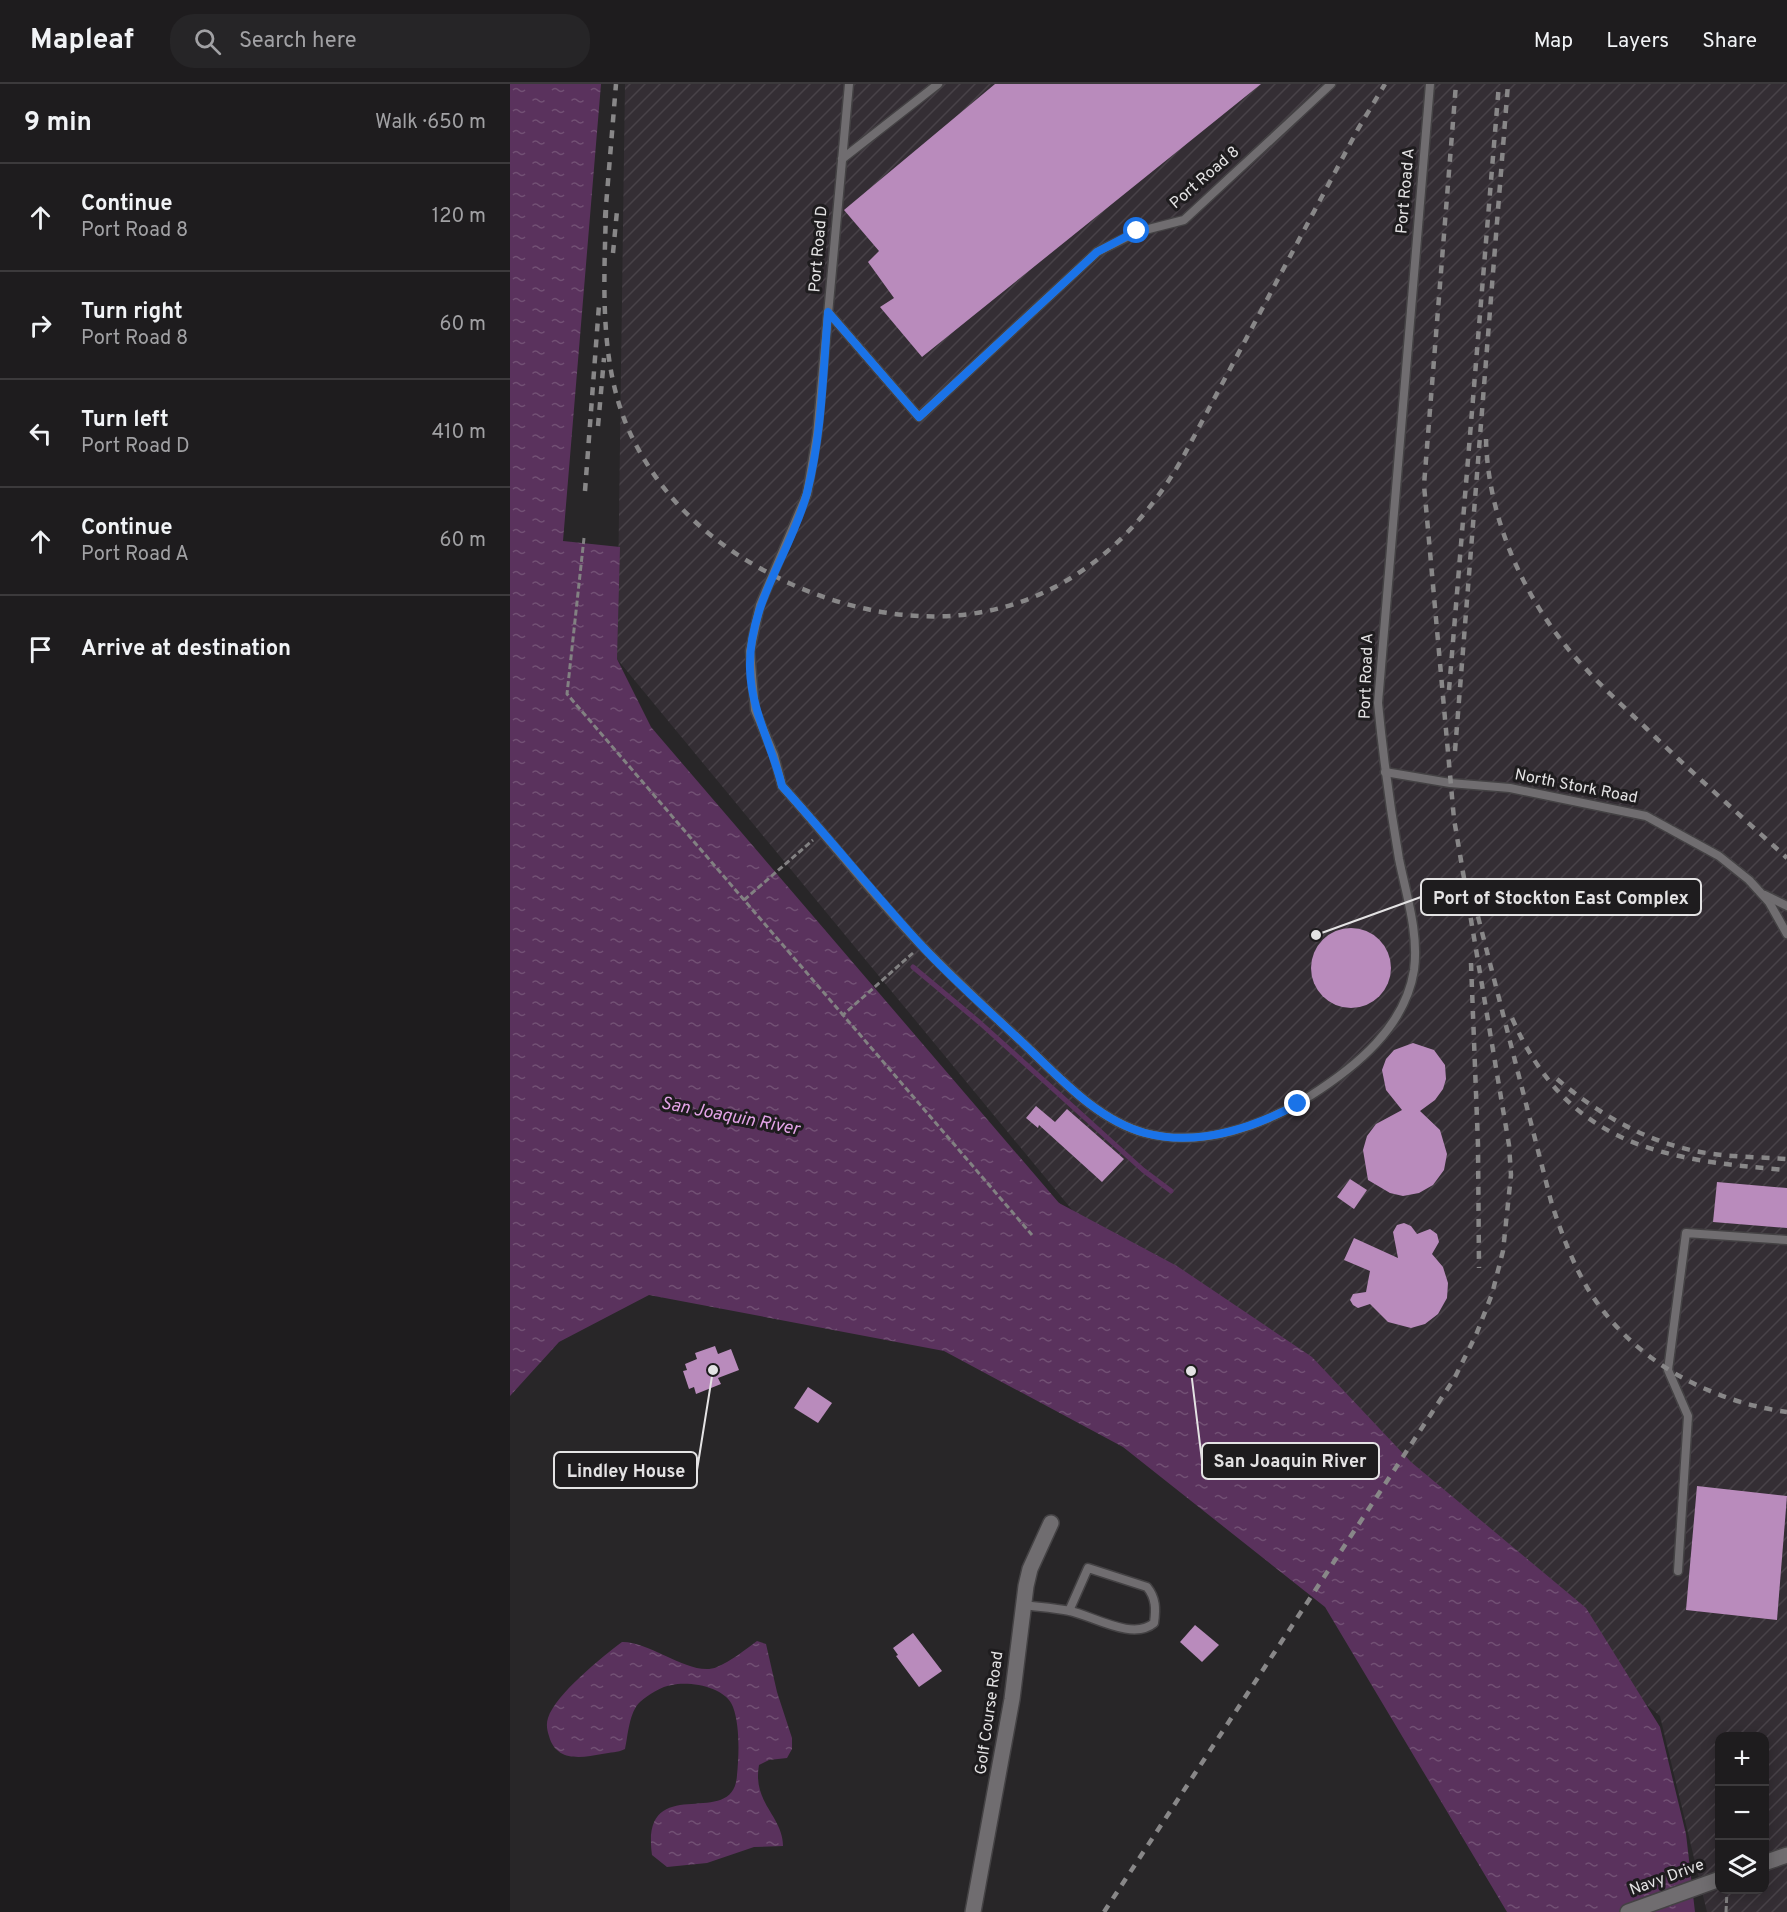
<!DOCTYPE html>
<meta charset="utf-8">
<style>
body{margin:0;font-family:Overpass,sans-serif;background:#262527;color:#f1f3f6}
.controls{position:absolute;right:18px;bottom:18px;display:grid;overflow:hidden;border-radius:12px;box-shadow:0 3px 15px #0003}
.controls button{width:54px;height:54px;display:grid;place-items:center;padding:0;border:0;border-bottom:2px solid #3c3a3c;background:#1e1c1e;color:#f1f3f6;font:30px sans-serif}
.stop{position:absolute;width:18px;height:18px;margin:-14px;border:4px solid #1a73e8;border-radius:50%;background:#fff}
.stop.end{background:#1a73e8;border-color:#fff;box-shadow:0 2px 6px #0008}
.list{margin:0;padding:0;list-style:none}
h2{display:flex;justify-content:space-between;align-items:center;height:78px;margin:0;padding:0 24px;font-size:26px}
h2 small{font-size:20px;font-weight:400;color:#a1a1a4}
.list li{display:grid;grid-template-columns:39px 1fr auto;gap:18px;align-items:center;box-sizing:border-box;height:108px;padding:0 24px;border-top:2px solid #3c3a3c}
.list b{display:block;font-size:22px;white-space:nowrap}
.list p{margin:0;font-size:20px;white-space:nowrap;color:#a1a1a4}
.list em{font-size:20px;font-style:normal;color:#a1a1a4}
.icon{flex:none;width:33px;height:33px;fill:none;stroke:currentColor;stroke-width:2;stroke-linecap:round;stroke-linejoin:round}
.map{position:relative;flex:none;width:1277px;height:1828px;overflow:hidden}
header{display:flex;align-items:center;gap:36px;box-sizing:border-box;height:84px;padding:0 30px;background:#1e1c1e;border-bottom:2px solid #3c3a3c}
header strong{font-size:28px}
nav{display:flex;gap:33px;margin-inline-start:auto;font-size:21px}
.search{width:420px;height:54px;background:#262527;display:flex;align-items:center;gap:15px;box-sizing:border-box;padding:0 21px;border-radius:24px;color:#a1a1a4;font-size:22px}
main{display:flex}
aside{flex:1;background:#1e1c1e}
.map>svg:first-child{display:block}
.industrial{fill:url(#industrial-furrows);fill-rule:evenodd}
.water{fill:url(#water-ripples)}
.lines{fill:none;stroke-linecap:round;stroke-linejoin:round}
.stream{stroke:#5a325d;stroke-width:5}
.building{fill:#b98bbc}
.lane-casing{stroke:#444244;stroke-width:11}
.street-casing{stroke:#444244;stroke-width:18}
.secondary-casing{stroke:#444244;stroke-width:18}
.path{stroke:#828182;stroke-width:3;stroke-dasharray:6 3;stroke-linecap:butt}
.lane{stroke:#706d70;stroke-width:8}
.street{stroke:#706d70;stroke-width:15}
.secondary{stroke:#706d70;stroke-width:15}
.rail{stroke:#888788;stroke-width:4.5;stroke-dasharray:8 8;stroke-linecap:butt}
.route{stroke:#1a73e8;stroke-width:8}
.labels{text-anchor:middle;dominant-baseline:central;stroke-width:6;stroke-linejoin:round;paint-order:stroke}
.street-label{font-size:16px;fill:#e4e3e4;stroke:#1e1c1e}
.water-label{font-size:18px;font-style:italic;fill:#e4a4e8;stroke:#1e1c1e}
.leader{fill:none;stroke:#e4e3e4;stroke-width:2}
.callout-dot{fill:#e4e3e4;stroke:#1e1c1e;stroke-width:2}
.callout{fill:#1e1c1e;stroke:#e4e3e4;stroke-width:2}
.callout-label{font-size:18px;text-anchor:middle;font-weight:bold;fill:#e4e3e4}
</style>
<header>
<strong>Mapleaf</strong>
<div class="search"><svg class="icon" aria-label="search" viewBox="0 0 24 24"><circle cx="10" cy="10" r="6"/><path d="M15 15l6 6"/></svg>Search here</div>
<nav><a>Map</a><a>Layers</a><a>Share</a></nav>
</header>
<main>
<aside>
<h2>9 min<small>Walk · 650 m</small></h2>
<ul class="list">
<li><svg class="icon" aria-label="ahead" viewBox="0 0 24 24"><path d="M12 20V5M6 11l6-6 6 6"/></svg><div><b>Continue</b><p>Port Road 8</p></div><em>120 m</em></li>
<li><svg class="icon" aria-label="right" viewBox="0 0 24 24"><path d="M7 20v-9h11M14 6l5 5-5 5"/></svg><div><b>Turn right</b><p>Port Road 8</p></div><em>60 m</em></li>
<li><svg class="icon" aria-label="left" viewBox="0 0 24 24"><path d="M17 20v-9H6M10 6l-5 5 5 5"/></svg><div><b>Turn left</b><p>Port Road D</p></div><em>410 m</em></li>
<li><svg class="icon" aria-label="ahead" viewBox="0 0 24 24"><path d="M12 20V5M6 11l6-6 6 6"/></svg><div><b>Continue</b><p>Port Road A</p></div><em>60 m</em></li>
<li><svg class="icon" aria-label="arrive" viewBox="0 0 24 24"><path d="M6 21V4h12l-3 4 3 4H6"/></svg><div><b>Arrive at destination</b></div></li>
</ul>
</aside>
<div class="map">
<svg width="1277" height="1828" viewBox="0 0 1277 1828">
<defs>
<pattern id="industrial-furrows" width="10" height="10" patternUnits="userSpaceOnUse" patternTransform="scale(1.5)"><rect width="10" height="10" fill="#342e34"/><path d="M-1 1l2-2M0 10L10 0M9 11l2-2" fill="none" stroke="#484248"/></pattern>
<pattern id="water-ripples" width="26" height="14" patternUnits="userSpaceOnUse" patternTransform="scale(1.5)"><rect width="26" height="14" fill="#5a325d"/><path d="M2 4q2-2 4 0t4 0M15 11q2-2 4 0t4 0" fill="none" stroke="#725074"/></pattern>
</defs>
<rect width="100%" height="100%" fill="#282628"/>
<path class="industrial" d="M115 0H1277V1828H1197L1150 1632 786 1327 563 1127 107 575ZM1210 1652H1254V1806H1210Z"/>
<g class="water">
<path d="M0 0H91L53 457 110 463 107 575 141 643 549 1119 667 1182 802 1273 901 1378 1076 1524 1150 1643 1176 1750 1185 1828H997L815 1523 613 1363 434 1267 139 1211 49 1258 0 1312Z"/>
<path d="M112 1558C140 1557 182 1594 207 1583 221 1577 235 1566 247 1557L256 1560 267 1608 282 1654V1665L277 1674 259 1676 249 1681C242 1719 273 1732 273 1762L244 1763 197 1779 157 1783 142 1771C130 1684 224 1749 227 1691 229 1671 230 1642 223 1623 216 1603 180 1597 162 1601 152 1602 138 1611 130 1618 119 1628 118 1652 115 1665 107 1669 101 1668 92 1670 71 1674 46 1678 39 1652 37 1646 36 1640 38 1634 46 1610 92 1573 112 1558Z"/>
</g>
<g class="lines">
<path class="stream" d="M403 883 469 938 633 1086 661 1107"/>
</g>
<g class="building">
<path d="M485 0H751L412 273 370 223 384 214 358 178 369 167 334 126Z"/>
<circle cx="841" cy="884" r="40"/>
<path d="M903 959 924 966 935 981 936 995 933 1005 925 1016 910 1027 930 1046 937 1070 934 1086 923 1101 909 1109 893 1112 880 1109 858 1096 853 1066 857 1052 866 1040 892 1026 876 1006 872 986 876 975 884 966Z"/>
<path d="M526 1022 545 1038 557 1025 614 1075 592 1098 529 1041 528 1044 516 1034Z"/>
<path d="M840 1095 857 1106 844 1125 827 1113Z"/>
<path d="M1207 1098 1277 1104V1144L1203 1138Z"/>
<path d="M894 1139 901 1142 907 1150 920 1145 927 1150 929 1158 922 1170 933 1183 938 1199 937 1214 928 1230 915 1240 901 1244 878 1238 860 1220 848 1224 843 1221 840 1216 843 1210 856 1208 860 1187 834 1176 844 1154 888 1174 883 1148 887 1141Z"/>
<path d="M205 1262 208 1270 221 1265 229 1286 208 1294 211 1300 186 1310 184 1303 179 1305 173 1287 177 1286 175 1280 187 1275 185 1269Z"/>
<path d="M298 1303 322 1319 308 1339 284 1324Z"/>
<path d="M1187 1402 1277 1412 1267 1536 1176 1526Z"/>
<path d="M685 1541 709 1561 692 1578 670 1558Z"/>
<path d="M403 1549 432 1587 409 1603 386 1572 388 1571 383 1564Z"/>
</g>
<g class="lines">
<g class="lane-casing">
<g id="lane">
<path d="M339 0 307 351 297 410 250 521 240 567 245 626 264 671 272 702C320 755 363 812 413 863 445 896 480 928 514 960 549 993 587 1036 635 1049 692 1064 753 1042 800 1012 847 982 895 943 904 886 909 849 896 810 889 775 880 723 873 671 868 619L920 0"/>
<path d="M332 75 428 0"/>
<path d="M318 228 409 333 587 168 627 148 674 136 821 0"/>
<path d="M875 688 940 699 1000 704 1136 732 1209 772 1239 796 1259 818 1277 850"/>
<path d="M1255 811 1277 822"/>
<path d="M1168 1487 1178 1332 1158 1286 1176 1149 1277 1156"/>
<path d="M513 1521C529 1523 545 1524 560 1527 583 1532 623 1557 644 1539 646 1525 646 1514 637 1503L578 1484 559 1527"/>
</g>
</g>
<g class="street-casing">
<path id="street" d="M463 1828 502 1615 516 1502 520 1485 541 1439"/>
</g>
<g class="secondary-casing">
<g id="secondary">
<path d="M1254 1779 1277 1771"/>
<path d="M1118 1828 1210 1795"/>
</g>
</g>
<g class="path">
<path d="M74 454 57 610 333 931"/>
<path d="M234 816 303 756"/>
<path d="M403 869 333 931 522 1151"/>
<path d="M1216 1828 1217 1807"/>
</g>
<use href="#lane" class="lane"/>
<use href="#street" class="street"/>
<use href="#secondary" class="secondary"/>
<g class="rail">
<path d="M96 126C94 203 88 289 125 359 160 426 214 469 281 500 439 570 585 526 672 375L848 45 875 0"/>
<path d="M95 134 106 0"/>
<path d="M103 169 107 127"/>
<path d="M88 342 94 274"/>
<path d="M976 355C978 439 1018 524 1075 584 1094 605 1116 625 1137 645 1182 689 1230 731 1277 774"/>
<path d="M75 407 89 221"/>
<path d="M939 606 989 0"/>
<path d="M945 667 998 0"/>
<path d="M964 817 1042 1121C1052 1150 1062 1178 1078 1205 1121 1275 1197 1317 1277 1328"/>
<path d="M961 879 968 1061 969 1184"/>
<path d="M1002 934C1058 1062 1152 1076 1277 1086"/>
<path d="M1047 995C1087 1029 1133 1056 1185 1067 1215 1073 1247 1073 1277 1075"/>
<path d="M594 1828 944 1295 966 1251 982 1210 993 1167 1001 1091 999 1061 944 735 914 401 946 0"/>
</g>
</g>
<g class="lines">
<path class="route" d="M627 147 587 168 409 333 318 228C313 288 312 350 297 409 281 469 238 519 240 585 241 626 262 662 272 702 319 754 363 808 410 860 442 895 480 928 515 961 549 993 587 1036 635 1049 687 1063 741 1045 788 1020"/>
</g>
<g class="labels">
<g class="street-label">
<text transform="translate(695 94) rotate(-41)">Port Road 8</text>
<text transform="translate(896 107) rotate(-85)">Port Road A</text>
<text transform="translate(309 165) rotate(-85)">Port Road D</text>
<text transform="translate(857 592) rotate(-88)">Port Road A</text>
<text transform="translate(1066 703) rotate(11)">North Stork Road</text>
<text transform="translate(480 1629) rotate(-82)">Golf Course Road</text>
<text transform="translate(1157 1794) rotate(-20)">Navy Drive</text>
</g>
<g class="water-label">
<text transform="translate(220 1033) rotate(11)">San Joaquin River</text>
</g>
</g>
<path class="leader" d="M806 851L911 813M681 1287L692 1377M203 1286L187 1386"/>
<g class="callout-dot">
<circle cx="806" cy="851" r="6"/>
<circle cx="681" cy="1287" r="6"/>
<circle cx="203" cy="1286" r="6"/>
</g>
<g class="callout">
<rect x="911" y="795" width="280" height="36" rx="6"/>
<rect x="692" y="1359" width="177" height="36" rx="6"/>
<rect x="44" y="1368" width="143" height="36" rx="6"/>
</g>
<g class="callout-label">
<text x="1051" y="820">Port of Stockton East Complex</text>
<text x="780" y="1383">San Joaquin River</text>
<text x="116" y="1393">Lindley House</text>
</g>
</svg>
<div class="controls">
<button>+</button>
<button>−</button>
<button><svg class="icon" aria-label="layers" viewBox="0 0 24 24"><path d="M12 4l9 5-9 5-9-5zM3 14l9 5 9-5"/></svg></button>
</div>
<div class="stop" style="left:627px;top:147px"></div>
<div class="stop end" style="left:788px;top:1020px"></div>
</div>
</main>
